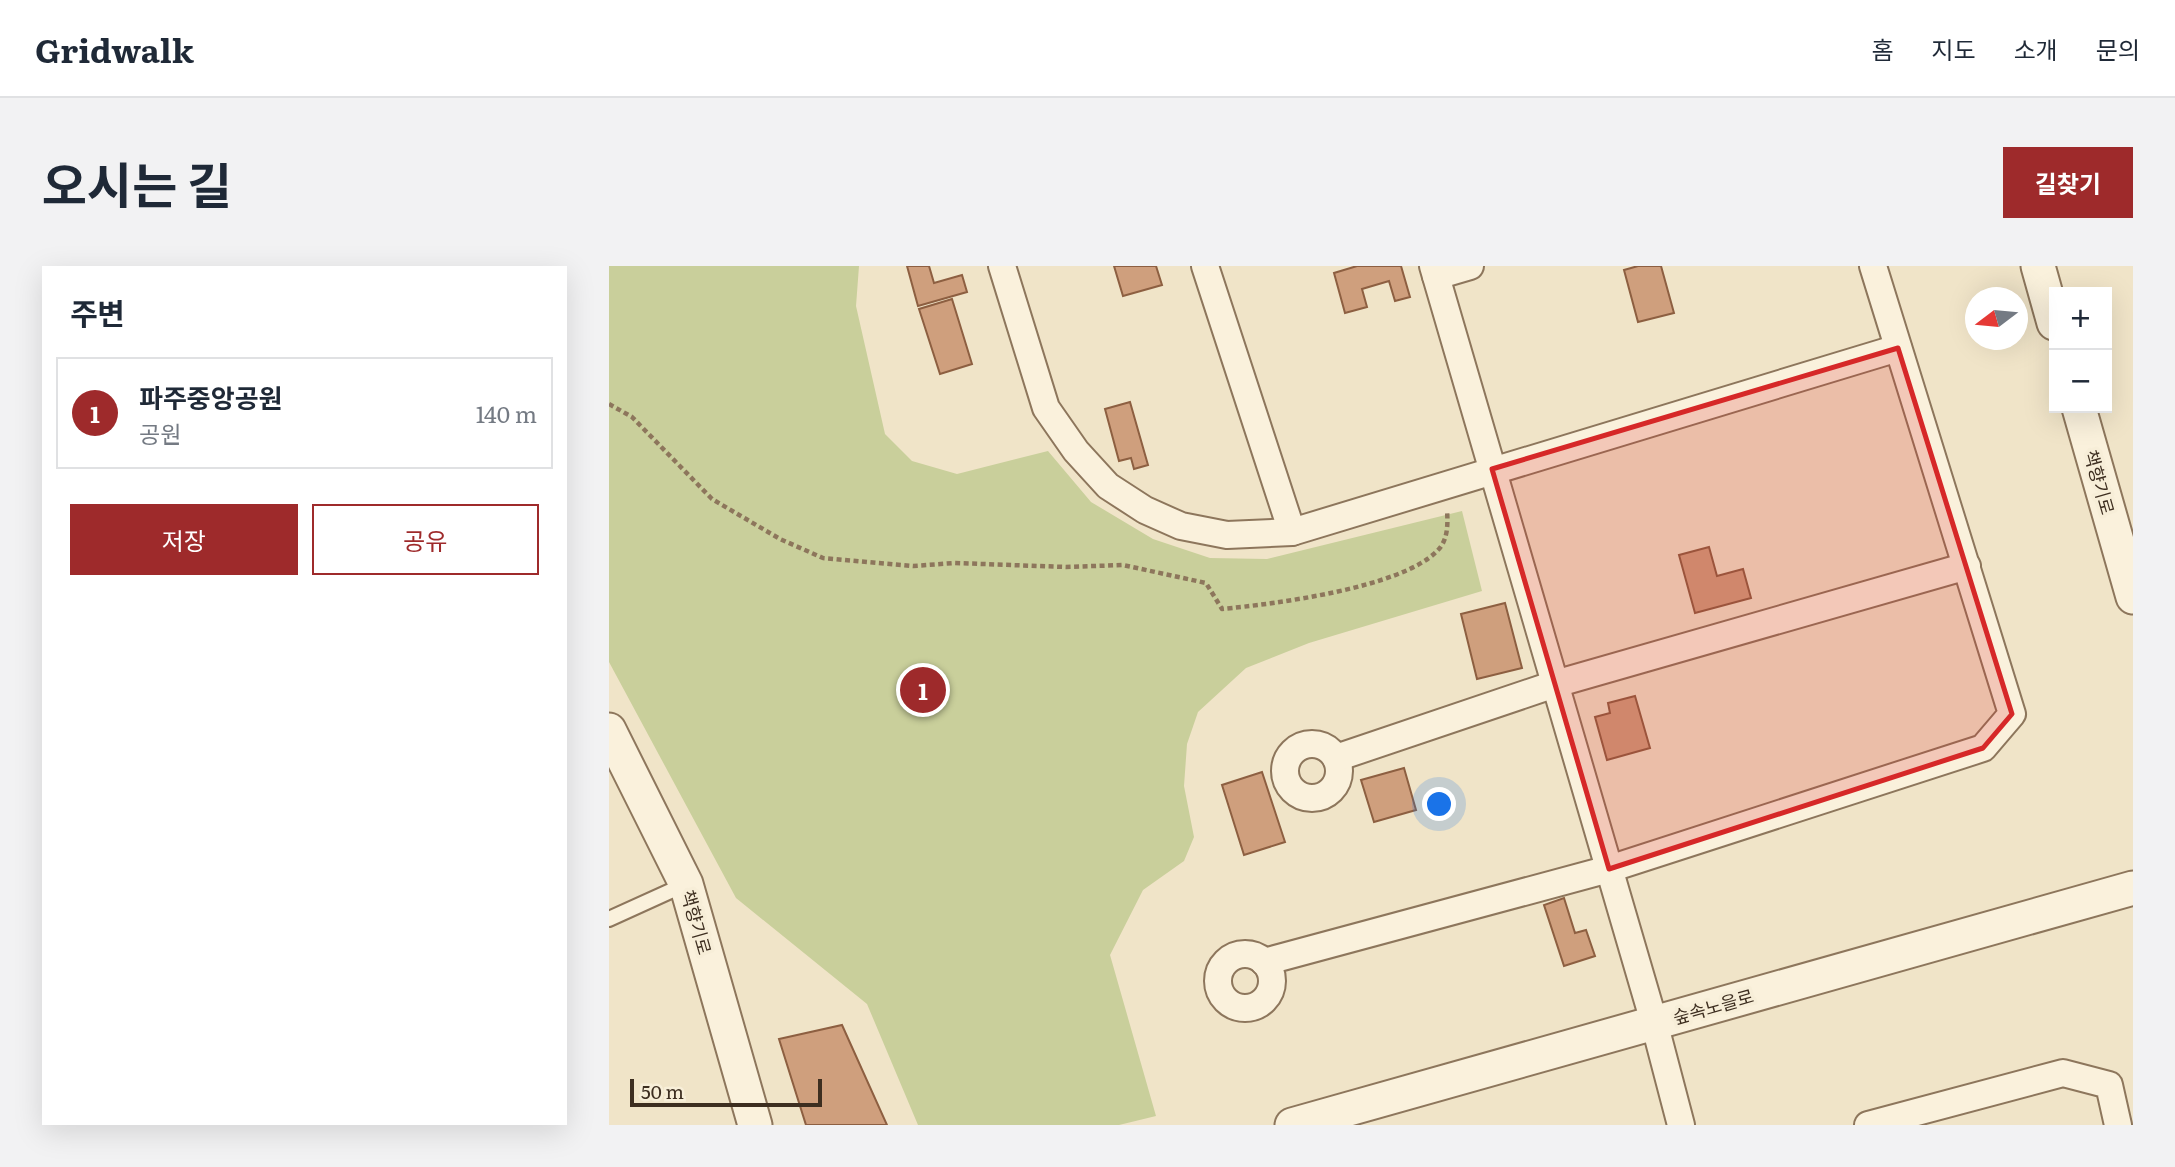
<!DOCTYPE html>
<html lang="ko">
<meta charset="utf-8">
<style>
body{margin:0;font-family:Literata,"Noto Sans KR",serif;background:#f2f2f3;color:#1f2937}
.controls{position:absolute;right:21px;top:21px;display:grid;overflow:hidden;border-radius:0px;box-shadow:0 7px 28px #0002}
.controls button{width:63px;height:63px;display:grid;place-items:center;padding:0;border:0;border-bottom:2px solid #e0e1e3;background:#fff;color:#1f2937;font:35px sans-serif}
.compass{position:absolute;left:1356px;top:21px;width:63px;height:63px;border-radius:50%;background:#fff;box-shadow:0 7px 28px #0002;rotate:254deg}
.scale{position:absolute;left:21px;bottom:18px;width:192px;box-sizing:border-box;padding-left:7px;border:4px solid #3d2e20;border-top:0;font-size:19px;line-height:24px;white-space:nowrap;color:#3d2e20;-webkit-text-stroke:5px #f7eed8;paint-order:stroke}
.you{position:absolute;left:831px;top:539px;width:24px;height:24px;margin:-18px;border:5px solid #fff;border-radius:50%;background:#1a73e8;box-shadow:0 0 0 10px #1a73e833}
.badge{display:grid;place-items:center;width:46px;height:46px;border-radius:50%;background:#9e2a2b;color:#fff;font-size:23px;font-weight:700}
.pin{position:absolute;translate:-50% -50%;border:4px solid #fff;box-shadow:0 2px 7px #0006}
.list{margin:0;padding:0;list-style:none}
h2{display:flex;justify-content:space-between;align-items:center;height:91px;margin:0;padding:0 28px;font-size:30px}
h2 small{font-size:23px;font-weight:400;color:#747a83}
.list li{display:grid;grid-template-columns:46px 1fr auto;gap:21px;align-items:center;box-sizing:border-box;height:112px;margin:0 14px 14px;padding:0 14px;border:2px solid #e0e1e3;border-radius:0px}
.list b{display:block;font-size:26px;white-space:nowrap}
.list p{margin:0;font-size:23px;white-space:nowrap;color:#747a83}
.list em{font-size:23px;font-style:normal;color:#747a83}
.actions{display:flex;gap:14px;padding:21px 28px}
.actions a{flex:1;padding:16px 0;border:2px solid #9e2a2b;border-radius:0px;text-align:center;font-size:24px;color:#9e2a2b}
.actions .main{background:#9e2a2b;color:#fff}
.map{position:relative;flex:none;width:1524px;height:859px;overflow:hidden;border-radius:0px}
header{display:flex;align-items:center;gap:42px;box-sizing:border-box;height:98px;padding:0 35px;background:#fff;border-bottom:2px solid #e0e1e3}
header strong{font-size:33px}
nav{display:flex;gap:38px;margin-inline-start:auto;font-size:24px}
.intro{display:flex;align-items:center;justify-content:space-between;box-sizing:border-box;height:168px;padding:0 42px}
h1{margin:0;font-size:49px}
.button{padding:18px 32px;border-radius:0px;background:#9e2a2b;color:#fff;font-size:24px;font-weight:700}
main{display:flex;gap:42px;padding:0 42px}
aside{flex:1;background:#fff;border-radius:0px;box-shadow:0 7px 28px #0002}
.map>svg:first-child{display:block}
.green{fill:#c9cf9b}
.building{fill:#cf9f7d;stroke:#8d5f41;stroke-width:2}
.lines{fill:none;stroke-linecap:round;stroke-linejoin:round}
.service-casing{stroke:#8d765c;stroke-width:18}
.minor-casing{stroke:#8d765c;stroke-width:30}
.tertiary-casing{stroke:#8d765c;stroke-width:37}
.path{stroke:#8d765c;stroke-width:4.5;stroke-dasharray:5 3.5;stroke-linecap:butt}
.service{stroke:#faf1dc;stroke-width:14}
.minor{stroke:#faf1dc;stroke-width:26}
.tertiary{stroke:#faf1dc;stroke-width:33}
.marked{fill:#d62828;fill-opacity:0.2;stroke:#d62828;stroke-width:5;stroke-linejoin:round}
.labels{text-anchor:middle;dominant-baseline:central;stroke-width:7;stroke-linejoin:round;paint-order:stroke}
.street-label{font-size:18px;fill:#3d2e20;stroke:#f7eed8}
</style>
<header>
<strong>Gridwalk</strong>
<nav><a>홈</a><a>지도</a><a>소개</a><a>문의</a></nav>
</header>
<div class="intro"><h1>오시는 길</h1><a class="button">길찾기</a></div>
<main>
<aside>
<h2>주변<small></small></h2>
<ul class="list">
<li><span class="badge">1</span><div><b>파주중앙공원</b><p>공원</p></div><em>140 m</em></li>
</ul>
<div class="actions"><a class="main">저장</a><a>공유</a></div>
</aside>
<div class="map">
<svg width="1524" height="859" viewBox="0 0 1524 859">
<rect width="100%" height="100%" fill="#f0e4c8"/>
<path class="green" d="M0 0H250L247 40 276 168 303 195 348 208 439 185 482 236 544 273 601 292 658 293 853 245 873 325 700 377 637 402 589 446 578 478 575 520 585 571 575 595 534 624 501 689 547 850 510 859H309L258 738 127 632 0 396Z"/>
<g class="building">
<path d="M298 0H320L325 17 353 9 358 26 309 40Z"/>
<path d="M505 0H547L553 19 514 30Z"/>
<path d="M748 0H792L801 31 786 35 780 15 753 23 758 41 736 47 725 7Z"/>
<path d="M1029 0H1052L1065 47 1029 56 1015 4Z"/>
<path d="M343 33 363 98 331 108 310 43Z"/>
<path d="M521 136 539 199 525 203 522 192 510 195 496 143Z"/>
<path d="M1100 281 1108 310 1134 303 1142 332 1086 347 1070 289Z"/>
<path d="M896 337 913 402 868 413 852 348Z"/>
<path d="M1026 430 1041 482 998 494 986 451 1001 447 999 437Z"/>
<path d="M795 502 807 544 765 556 752 514Z"/>
<path d="M653 506 676 576 635 589 613 519Z"/>
<path d="M955 632 966 667 977 664 986 690 955 700 935 639Z"/>
<path d="M233 759 278 859H197L170 773Z"/>
</g>
<g class="lines">
<g class="service-casing">
<path id="service" d="M0 653 77 618"/>
</g>
<g class="minor-casing">
<g id="minor">
<path d="M393 0 437 142 467 185 499 220 536 244 572 260 618 269 683 266 1289 82"/>
<path d="M596 0 683 266"/>
<path d="M824 0 1045 756 1072 859"/>
<path d="M827 10 861 0"/>
<circle cx="703" cy="505" r="27"/>
<path d="M727 492 946 418 1358 300"/>
<circle cx="636" cy="715" r="27"/>
<path d="M655 696 1000 603 1374 482 1403 448 1264 0"/>
<path d="M1259 859 1454 807 1500 819 1509 859"/>
</g>
</g>
<g class="tertiary-casing">
<g id="tertiary">
<path d="M1429 0 1445 57"/>
<path d="M1470 142 1524 331"/>
<path d="M0 464 77 618 146 859"/>
<path d="M683 859 1524 622"/>
</g>
</g>
<path class="path" d="M0 138 23 151 103 233 171 273 214 292 304 300 346 297 457 301 514 299 597 317 613 343C665 338 792 322 828 285 839 275 839 258 838 245"/>
<use href="#service" class="service"/>
<use href="#minor" class="minor"/>
<use href="#tertiary" class="tertiary"/>
</g>
<path class="marked" d="M1289 82 1403 448 1374 482 1000 603 883 203Z"/>
<g class="labels">
<g class="street-label">
<text transform="translate(1491 216) rotate(74)">책향기로</text>
<text transform="translate(88 656) rotate(74)">책향기로</text>
<text transform="translate(1104 740) rotate(-16)">숲속노을로</text>
</g>
</g>
</svg>
<div class="controls">
<button>+</button>
<button>−</button>
</div>
<svg class="compass" viewBox="-18 -18 36 36"><path d="M0-13l5 13h-10z" fill="#e53935"/><path d="M0 13l5-13h-10z" fill="#747a83"/></svg>
<div class="scale">50 m</div>
<div class="you"></div>
<div class="pin badge" style="left:314px;top:424px">1</div>
</div>
</main>
